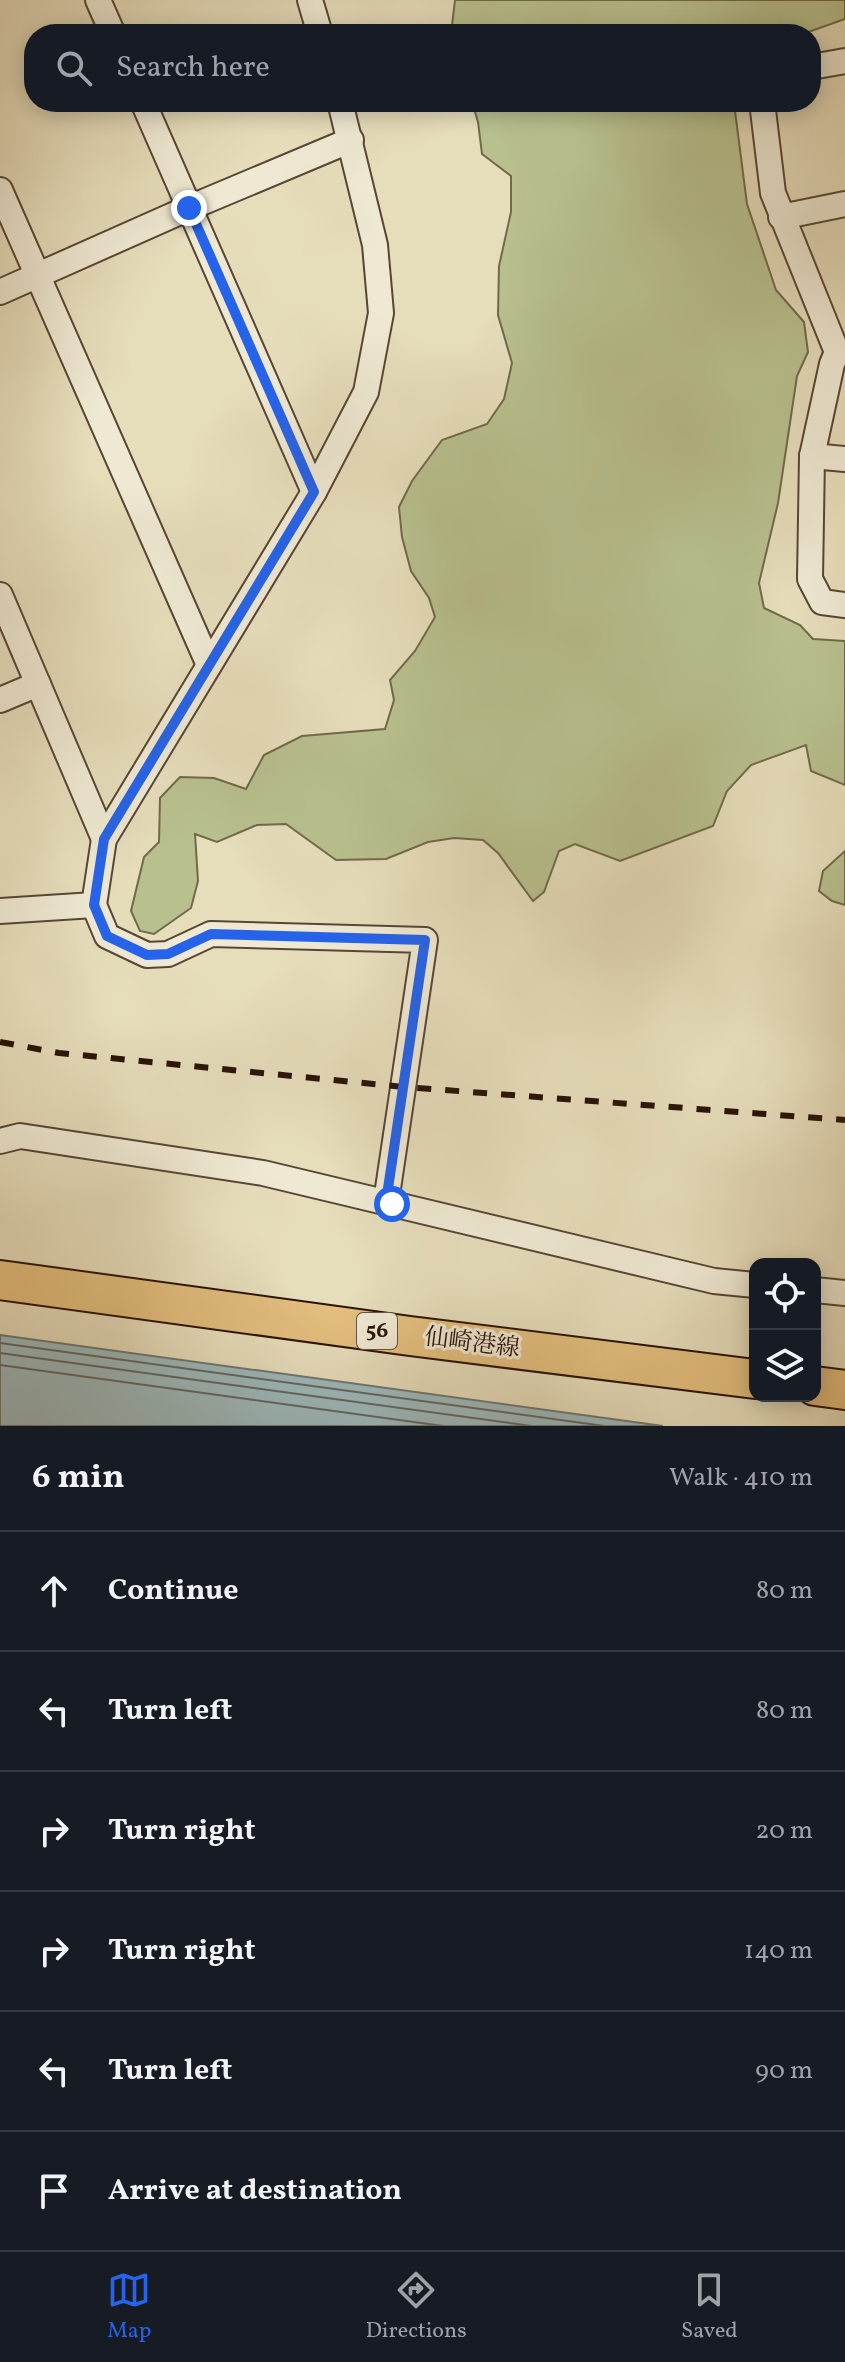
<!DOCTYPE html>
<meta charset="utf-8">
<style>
body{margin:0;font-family:Vollkorn,"Noto Serif JP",serif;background:#242831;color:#f1f3f6}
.controls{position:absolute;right:24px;bottom:24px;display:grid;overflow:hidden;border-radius:16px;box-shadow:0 4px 20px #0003}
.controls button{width:72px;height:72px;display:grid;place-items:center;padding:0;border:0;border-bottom:2px solid #363941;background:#171b24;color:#f1f3f6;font:40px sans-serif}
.stop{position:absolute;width:24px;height:24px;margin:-18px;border:6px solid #2563eb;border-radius:50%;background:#fff}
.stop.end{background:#2563eb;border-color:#fff;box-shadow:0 2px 8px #0008}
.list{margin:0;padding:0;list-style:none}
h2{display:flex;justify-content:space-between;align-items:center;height:104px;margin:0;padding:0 32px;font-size:34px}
h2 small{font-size:26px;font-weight:400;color:#9ea1a6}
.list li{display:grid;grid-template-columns:52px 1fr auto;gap:24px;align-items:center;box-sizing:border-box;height:120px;padding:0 32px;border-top:2px solid #363941}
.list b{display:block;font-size:30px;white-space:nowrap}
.list em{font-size:26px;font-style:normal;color:#9ea1a6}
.icon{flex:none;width:44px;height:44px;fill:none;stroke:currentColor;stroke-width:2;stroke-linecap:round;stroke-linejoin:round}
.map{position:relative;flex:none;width:845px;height:1426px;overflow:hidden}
.search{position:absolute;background:#171b24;box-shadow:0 4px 20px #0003;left:24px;right:24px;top:24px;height:88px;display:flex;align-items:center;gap:20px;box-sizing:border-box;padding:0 28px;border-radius:32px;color:#9ea1a6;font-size:30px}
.sheet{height:824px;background:#171b24}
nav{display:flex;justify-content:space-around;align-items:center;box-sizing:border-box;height:112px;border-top:2px solid #363941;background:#171b24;font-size:22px;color:#9ea1a6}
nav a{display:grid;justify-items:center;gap:4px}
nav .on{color:#2563eb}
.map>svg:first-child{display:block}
.green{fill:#b8c08e;stroke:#706a4a;stroke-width:2}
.water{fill:#9cb9bc;stroke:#6e7774;stroke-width:2}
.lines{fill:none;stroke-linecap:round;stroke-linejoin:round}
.shore{stroke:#626662;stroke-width:2}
.minor-casing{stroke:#584634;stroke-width:28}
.primary-casing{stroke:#291307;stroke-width:42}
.minor{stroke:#efe9d3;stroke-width:24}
.primary{stroke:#e3be7e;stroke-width:38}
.rail{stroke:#291307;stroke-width:6;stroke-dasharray:14 14;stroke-linecap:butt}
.route{stroke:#2563eb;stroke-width:10}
.labels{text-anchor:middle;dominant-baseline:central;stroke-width:6;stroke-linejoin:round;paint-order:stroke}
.shield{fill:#efe9d3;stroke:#645344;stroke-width:2}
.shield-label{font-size:22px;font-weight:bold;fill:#291307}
.street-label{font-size:24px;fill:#291307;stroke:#efe9d3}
</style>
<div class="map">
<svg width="845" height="1426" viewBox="0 0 845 1426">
<rect width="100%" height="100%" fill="#e6ddbb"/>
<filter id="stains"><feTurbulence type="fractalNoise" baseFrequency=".0025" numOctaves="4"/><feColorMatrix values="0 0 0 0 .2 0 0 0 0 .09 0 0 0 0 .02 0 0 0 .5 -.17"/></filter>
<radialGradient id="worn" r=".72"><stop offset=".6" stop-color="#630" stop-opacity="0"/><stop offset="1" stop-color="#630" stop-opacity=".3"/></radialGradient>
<g class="green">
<path d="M455 0H845V19L803 34H451Z"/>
<path d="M472 102H736L735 111 747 204 776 290 804 322 808 352 797 376 778 503 759 583 764 608 800 625 813 639 845 641V785L811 771 806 745 751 765 727 791 713 826 620 861 575 844 559 851 544 892 533 901 498 853 483 840 454 838 428 842 386 859 336 860 286 824 257 825 217 842 195 834 198 881 191 908 154 934 140 931 131 911 144 857 159 842 160 798 180 777 214 778 246 789 264 755 302 736 385 729 394 700 390 680 415 651 435 617 429 598 411 571 402 537 399 507 412 481 442 440 487 424 504 399 512 363 498 315 499 266 511 212V176L482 154 478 122Z"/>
<path d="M845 851V905L832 901 819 891 823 871Z"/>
</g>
<path class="water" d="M0 1335 663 1426H0Z"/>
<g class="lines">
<g class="shore">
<path d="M0 1343 604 1426"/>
<path d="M0 1353 531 1426"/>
<path d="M0 1365 443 1426"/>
</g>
<g class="minor-casing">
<g id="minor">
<path d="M98 0 113 34"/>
<path d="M310 0 320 34"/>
<path d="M811 67 845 61"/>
<path d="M143 102 314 492"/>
<path d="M340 102 375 245 381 313 366 392 314 492 104 839 94 905 107 936 147 955 168 954 211 934 425 940 386 1202"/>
<path d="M762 102 773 193 837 352 832 364 812 456 810 579 822 602 845 605"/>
<path d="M0 190 209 665"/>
<path d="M781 217 845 204"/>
<path d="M0 292 189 208 351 140"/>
<path d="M812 456 845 459"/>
<path d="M0 595 104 839"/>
<path d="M0 700 38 684"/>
<path d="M0 911 94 905"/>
<path d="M0 1141 20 1136 263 1173 714 1281 755 1285"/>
<path d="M815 1290 845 1293"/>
</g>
</g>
<g class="primary-casing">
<g id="primary">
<path d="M0 1280 410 1336 755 1379"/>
<path d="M815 1386 845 1390"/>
</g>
</g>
<use href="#minor" class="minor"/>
<use href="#primary" class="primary"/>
<path class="rail" d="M0 1042 59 1053 404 1087 845 1120"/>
</g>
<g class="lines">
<path class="route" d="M189 208 314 492 104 839 94 905 107 936 147 955 168 954 211 934 425 940 386 1202 392 1204"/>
</g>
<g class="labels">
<rect class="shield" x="357" y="1313" width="40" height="36" rx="6"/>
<g class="shield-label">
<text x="377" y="1331">56</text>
</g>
<g class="street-label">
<text transform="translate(472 1344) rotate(7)">仙崎港線</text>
</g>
</g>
<rect width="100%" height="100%" filter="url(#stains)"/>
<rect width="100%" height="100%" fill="url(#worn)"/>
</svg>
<div class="controls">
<button><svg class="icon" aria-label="locate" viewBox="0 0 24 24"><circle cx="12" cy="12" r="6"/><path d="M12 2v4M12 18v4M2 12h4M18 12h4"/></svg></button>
<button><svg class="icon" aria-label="layers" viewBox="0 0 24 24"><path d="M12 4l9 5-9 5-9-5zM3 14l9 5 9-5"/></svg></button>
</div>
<div class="stop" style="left:392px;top:1204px"></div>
<div class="stop end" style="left:189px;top:208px"></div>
<div class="search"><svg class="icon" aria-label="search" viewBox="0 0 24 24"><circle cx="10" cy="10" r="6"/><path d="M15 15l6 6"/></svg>Search here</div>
</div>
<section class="sheet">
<h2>6 min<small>Walk · 410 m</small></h2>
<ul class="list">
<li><svg class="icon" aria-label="ahead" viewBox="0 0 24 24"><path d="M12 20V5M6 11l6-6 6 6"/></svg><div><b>Continue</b></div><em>80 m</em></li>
<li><svg class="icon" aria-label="left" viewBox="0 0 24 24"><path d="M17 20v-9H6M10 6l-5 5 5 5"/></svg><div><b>Turn left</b></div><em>80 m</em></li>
<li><svg class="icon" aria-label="right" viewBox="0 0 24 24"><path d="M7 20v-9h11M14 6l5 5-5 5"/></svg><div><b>Turn right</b></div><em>20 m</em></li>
<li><svg class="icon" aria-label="right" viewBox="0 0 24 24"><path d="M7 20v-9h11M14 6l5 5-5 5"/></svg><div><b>Turn right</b></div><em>140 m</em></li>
<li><svg class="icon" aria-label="left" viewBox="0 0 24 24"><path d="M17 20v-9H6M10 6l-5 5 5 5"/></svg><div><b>Turn left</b></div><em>90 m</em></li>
<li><svg class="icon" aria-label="arrive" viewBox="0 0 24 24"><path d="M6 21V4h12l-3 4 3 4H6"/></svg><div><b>Arrive at destination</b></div></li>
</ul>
</section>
<nav>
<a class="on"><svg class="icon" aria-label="map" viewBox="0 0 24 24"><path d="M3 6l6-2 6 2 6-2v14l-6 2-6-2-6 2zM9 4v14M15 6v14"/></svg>Map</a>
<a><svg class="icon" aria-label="directions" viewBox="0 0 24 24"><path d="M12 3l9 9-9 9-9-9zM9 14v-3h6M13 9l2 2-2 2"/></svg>Directions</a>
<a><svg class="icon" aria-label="saved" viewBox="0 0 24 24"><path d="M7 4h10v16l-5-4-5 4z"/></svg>Saved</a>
</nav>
